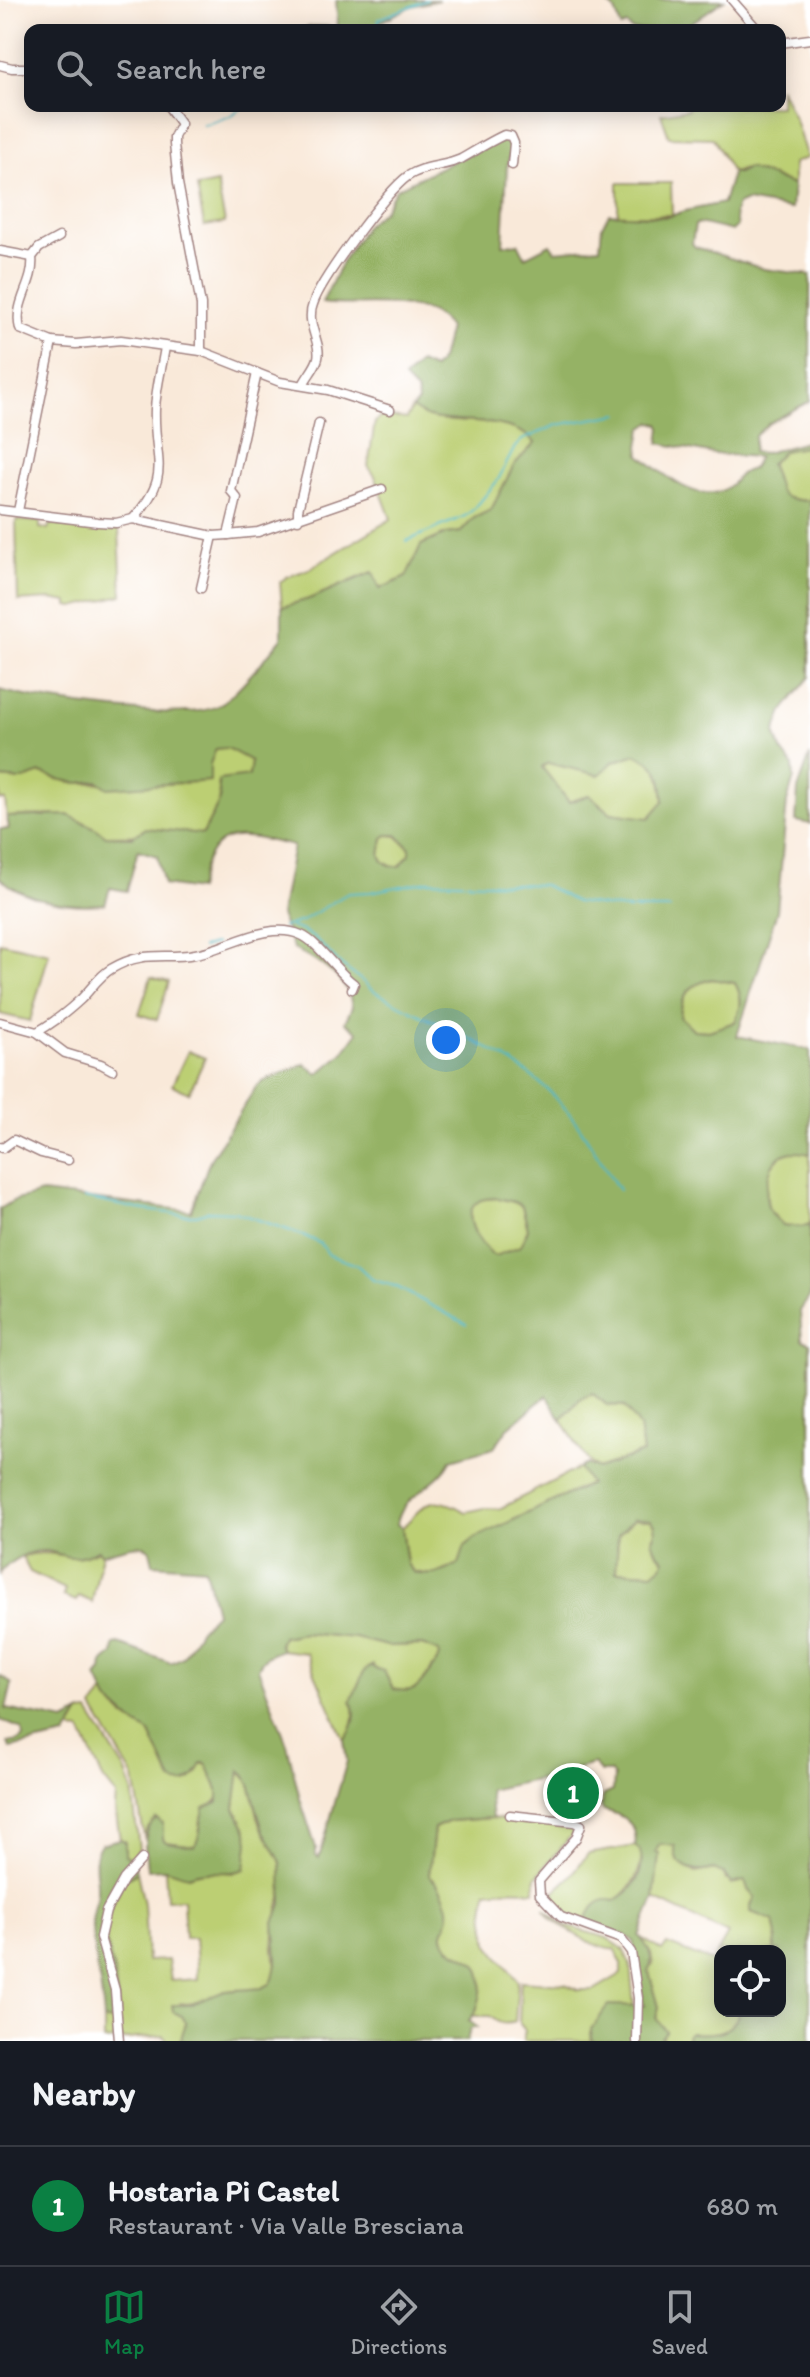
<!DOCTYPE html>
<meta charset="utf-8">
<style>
body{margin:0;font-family:Itim,sans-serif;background:#20242c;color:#f1f3f6}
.controls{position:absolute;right:24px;bottom:24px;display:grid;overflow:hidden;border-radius:16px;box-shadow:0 4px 20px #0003}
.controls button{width:72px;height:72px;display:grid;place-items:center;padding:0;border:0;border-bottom:2px solid #363941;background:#171b24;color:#f1f3f6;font:40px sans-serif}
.you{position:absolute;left:446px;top:1040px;width:28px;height:28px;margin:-20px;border:6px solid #fff;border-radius:50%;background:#1a73e8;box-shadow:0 0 0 12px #1a73e833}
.badge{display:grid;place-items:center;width:52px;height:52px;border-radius:50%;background:#0b8043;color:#fff;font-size:26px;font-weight:700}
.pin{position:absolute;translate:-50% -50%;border:4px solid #fff;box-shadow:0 2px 8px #0006}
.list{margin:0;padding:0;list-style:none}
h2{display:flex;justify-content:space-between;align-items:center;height:104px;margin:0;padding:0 32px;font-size:34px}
h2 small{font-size:26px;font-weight:400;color:#9ea1a6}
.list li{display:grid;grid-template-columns:52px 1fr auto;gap:24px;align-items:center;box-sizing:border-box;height:120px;padding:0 32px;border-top:2px solid #363941}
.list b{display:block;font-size:30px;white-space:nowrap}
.list p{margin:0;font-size:26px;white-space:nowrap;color:#9ea1a6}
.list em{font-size:26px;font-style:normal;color:#9ea1a6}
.icon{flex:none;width:44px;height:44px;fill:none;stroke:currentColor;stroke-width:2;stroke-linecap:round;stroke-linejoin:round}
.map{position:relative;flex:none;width:810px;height:2041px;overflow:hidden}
.search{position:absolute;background:#171b24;box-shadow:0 4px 20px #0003;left:24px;right:24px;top:24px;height:88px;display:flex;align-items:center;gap:20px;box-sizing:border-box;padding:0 28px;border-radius:16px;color:#9ea1a6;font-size:30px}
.sheet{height:224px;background:#171b24}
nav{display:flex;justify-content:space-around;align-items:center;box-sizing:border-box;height:112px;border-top:2px solid #363941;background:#171b24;font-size:22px;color:#9ea1a6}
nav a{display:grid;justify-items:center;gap:4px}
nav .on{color:#0b8043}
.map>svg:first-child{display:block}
.green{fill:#bccf73;stroke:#83774f;stroke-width:2}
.forest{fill:#95b265;stroke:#706848;stroke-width:2;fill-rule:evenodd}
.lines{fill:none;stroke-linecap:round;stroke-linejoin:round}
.stream{stroke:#4bb8c5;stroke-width:2}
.street-casing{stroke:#a28482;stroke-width:11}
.street{stroke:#fff;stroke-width:8}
</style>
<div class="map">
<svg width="810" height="2041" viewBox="0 0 810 2041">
<rect width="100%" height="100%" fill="#fff"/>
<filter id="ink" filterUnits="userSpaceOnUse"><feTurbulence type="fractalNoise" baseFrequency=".0125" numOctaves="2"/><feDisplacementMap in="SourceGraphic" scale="16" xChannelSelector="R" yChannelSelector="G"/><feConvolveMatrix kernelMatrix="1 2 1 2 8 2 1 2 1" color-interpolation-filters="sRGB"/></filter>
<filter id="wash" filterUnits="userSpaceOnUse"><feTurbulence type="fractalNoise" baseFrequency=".006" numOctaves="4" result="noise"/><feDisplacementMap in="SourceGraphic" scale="32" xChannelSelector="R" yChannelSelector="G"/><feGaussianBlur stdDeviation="1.8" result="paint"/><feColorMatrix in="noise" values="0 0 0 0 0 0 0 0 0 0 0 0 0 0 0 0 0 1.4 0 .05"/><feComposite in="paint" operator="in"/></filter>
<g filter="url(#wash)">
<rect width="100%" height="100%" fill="#f9e9d9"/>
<g class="green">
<path d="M780 87 795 120 807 158 793 163V185L748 168 732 173 713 138 669 137 661 114 688 109 689 106H780Z"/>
<path d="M217 183 225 223 204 226 197 187Z"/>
<path d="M618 183H671L672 215H618Z"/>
<path d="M412 408C417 411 423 416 429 417 460 426 512 415 535 443L514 465 491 510 474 518 461 532 446 534 421 545 407 577 380 589 372 572 309 599 282 607 280 582 287 577 309 569 391 519 375 476 368 466 375 422 382 416 406 419Z"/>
<path d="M810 446V501C770 498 784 495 770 463L783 451Z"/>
<path d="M16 520 40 522V528L48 529 50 524 108 531 119 529 122 595 74 607 68 606V602L50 599 18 601Z"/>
<path d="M227 747 251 761 250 776 220 800 203 834 105 836C75 809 44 815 7 817L5 800H0V778L21 780 41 773 58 779 78 783 209 781 210 764 215 749Z"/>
<path d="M636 754C662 767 661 774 664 801L649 819 611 813 589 795 569 802 541 768 548 763 599 775 613 762Z"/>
<path d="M387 835 397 836 410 848V854L400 866H391L383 861 380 855 383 838Z"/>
<path d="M0 942 49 953 30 1021 0 1014Z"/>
<path d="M151 977 169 982 157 1020 139 1014Z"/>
<path d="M712 979 735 983C743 998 742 1007 735 1022L709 1031 694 1030 680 1017C681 994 690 984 712 979Z"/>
<path d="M188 1051 205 1058 189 1093 172 1085Z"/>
<path d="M796 1150 810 1154V1224L801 1227 783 1225 768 1209 766 1190 770 1168 780 1156Z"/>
<path d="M498 1198 514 1202 522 1206 528 1229 521 1246 495 1256C481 1248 458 1214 479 1201 484 1198 492 1199 498 1198Z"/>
<path d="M592 1393 607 1405 624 1406 640 1427 643 1453 597 1469C581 1457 574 1436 561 1420L580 1399Z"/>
<path d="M579 1468 590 1484 475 1538 459 1564 435 1575 414 1572 407 1564 402 1528C427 1502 431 1492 466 1512L485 1508 499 1509Z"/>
<path d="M634 1519 650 1520 656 1525V1533L652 1539 656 1551 665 1560 662 1566 653 1573 616 1571 618 1535Z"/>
<path d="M98 1550 102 1554 92 1602 79 1596 76 1601 63 1596 65 1589 30 1572 22 1557C52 1546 67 1564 98 1550Z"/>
<path d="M304 1633 355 1638 387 1646 422 1645 439 1652C439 1661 436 1663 431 1670 418 1688 417 1694 393 1690L383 1672 354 1705C356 1717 352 1731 344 1740L306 1653 282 1650 279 1645 282 1637Z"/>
<path d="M104 1692 108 1700 124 1716 150 1733 169 1775 186 1783 196 1775 202 1763 209 1766 220 1796 201 1818 199 1836 195 1846 166 1842 163 1839V1823L148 1828 144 1836 134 1778 93 1708Z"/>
<path d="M89 1712 125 1770 132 1789 139 1849 132 1859 125 1855V1841L120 1839 115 1808 116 1795 103 1778 81 1731 70 1730 80 1713Z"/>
<path d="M239 1769C255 1782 254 1808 261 1826 266 1839 278 1850 281 1864 288 1896 271 1918 274 1949 275 1960 279 1976 270 1985 260 1993 244 1989 233 1990 216 1993 197 2007 180 2003L187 2027 180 2041H168L163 2036 104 2041V2021L113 2020 114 1972 102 1926 124 1879 137 1872 144 1904 147 1961 168 1960 171 1981 198 1979 195 1938H185L183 1899 167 1900 165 1869 188 1876 201 1870 234 1873 247 1831 235 1808Z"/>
<path d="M492 1818 573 1826 576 1830 536 1877 534 1891C518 1889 503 1889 487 1891L484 1911 488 1943 518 1981 515 2022C504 2025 499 2024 490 2016H473L477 2009 457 1953 445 1944 442 1933 447 1924 429 1875 434 1828 450 1821Z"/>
<path d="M664 1843 675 1846 691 1870 696 1873 714 1869 724 1874 726 1880 745 1881 748 1890 755 1897 751 1905 774 1921 777 1935 774 1951H720V2011H740C732 2036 710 2034 688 2033L687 2041H659L666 2031 656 2019 659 2007 649 1972 648 1968 653 1965 651 1954 639 1936 662 1951 667 1944 712 1962 728 1934 654 1899 659 1854 655 1852 660 1844Z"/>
<path d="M635 1846C642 1851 643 1854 641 1862 636 1893 609 1906 585 1923L567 1917 547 1898 569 1878 588 1854Z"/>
<path d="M544 1909 566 1926 607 1938 623 1949 630 1964 634 2006 591 2029 592 2041H523L525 2030 519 2023 521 1981 565 1984 579 1990H594L621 1974V1962L615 1949C601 1952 550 1922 544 1909Z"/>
</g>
<g class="forest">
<path d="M336 0H439L412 6 380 22V30H294L314 26 338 27Z"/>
<path d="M591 0H724L685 27 676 30H632L627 25 621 27C613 2 614 6 591 0Z"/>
<path d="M508 139 512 145 507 167 503 245 518 243 525 257 550 244 555 251 600 247 602 226 609 214 667 217 685 211 723 203 732 173H738L748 168 793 185 791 209 746 201 737 205 734 213 737 226 732 231 699 223 695 225 692 243 695 247 764 269 810 275V401L769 423 755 436 753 452 765 453 810 441V446L783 451 770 464C784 495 771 498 810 501V677L783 711 775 732 781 750 793 766 794 778 787 802 777 911 737 1036 810 1050V1154C783 1147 770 1158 767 1185 766 1193 766 1204 770 1211 773 1216 779 1221 783 1225L801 1227 810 1224V1296L800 1311 802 1340 810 1343V2041H687L688 2033C710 2034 732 2036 740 2011H780V1951H774L777 1935 774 1921 751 1912V1905L755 1897 748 1890 745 1881 731 1884 724 1874 714 1869C695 1875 673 1868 675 1846L660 1844 655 1852 659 1854 654 1899 639 1936C650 1948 654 1959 649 1972L659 2007 656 2018 666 2031 659 2041H592L591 2029 609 2005 644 2006 633 1941 625 1935 585 1923C590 1908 598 1896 615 1901 620 1897 628 1893 631 1888 641 1877 647 1855 635 1846 639 1824 622 1814 603 1810L600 1806 604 1795 613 1791 614 1777 610 1772H601L593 1764 558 1775 489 1790 492 1818 450 1821 434 1828 429 1875C440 1886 451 1903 448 1919 447 1928 439 1933 445 1942 451 1953 466 1955 475 1963 488 1978 480 2008 469 2021L477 2027 470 2029 467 2041H180L186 2023 182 2016 173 2012 172 2005H189L225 1991 262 1988 270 1984 273 1979 277 1959 274 1922 282 1904 281 1862 262 1828 251 1787 245 1774 240 1770 235 1808 247 1831 248 1843 245 1869C225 1877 208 1867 188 1876L165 1869 147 1870C146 1851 140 1833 156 1819L163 1823V1839L166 1842 195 1846 199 1836 204 1808 218 1802V1789L206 1763H202C197 1776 186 1789 172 1781L150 1733 134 1723 108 1700 97 1677 102 1671 103 1663 113 1654 114 1645 119 1644 171 1663 183 1657 200 1629 216 1613 205 1568 153 1564C153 1563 150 1550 150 1550 142 1539 113 1551 102 1554L98 1550C90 1554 81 1557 72 1557 63 1557 55 1552 46 1551 29 1550 9 1560 0 1574V1209L13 1201 42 1193 191 1211 210 1160 256 1087 266 1080 305 1064 318 1074 342 1054 358 1032 345 1022 352 1007 349 992 336 976 322 965 293 948 280 915 293 846C238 834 211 822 198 890L164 885 157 856 138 850 127 891 110 888 105 904C69 907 28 902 0 878V829H9L7 817 68 815 97 829 106 836 132 837 146 828 203 834 220 800 218 780 249 776 251 761 227 748 216 749 210 764V781L108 788 98 781 78 783 58 779 41 773 21 780 0 778V690C38 701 187 724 219 705 235 695 269 654 282 638V607L309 599 373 572 380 589 406 577 421 545 446 534 461 532 474 518 491 510 514 465 535 443C512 415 460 426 429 417 423 416 417 411 412 408L418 402 417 392 404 379 419 363 433 369 441 360 449 328C427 293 359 309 322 303L342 262 367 224 384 210 396 189 484 146ZM652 422 659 424 661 428 659 443 714 454 758 457 752 469C736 473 739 479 728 487 699 508 661 472 640 455L639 446 642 429ZM636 754C662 767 661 774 664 801L649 818 611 813 589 795 569 802 542 767 548 763 599 775 613 762ZM387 835H397L410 848V854L400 866H391L383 861 380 855 383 838ZM712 979 735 983C743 998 742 1007 735 1022L709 1031 694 1030 680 1017C681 994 690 984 712 979ZM498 1198 514 1202 522 1206 528 1229 521 1246 495 1256C481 1248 458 1214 479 1201 484 1198 492 1199 498 1198ZM592 1393 607 1405 624 1406 639 1427 643 1453 597 1469 587 1464 579 1468 590 1484 475 1538 465 1546 459 1564C443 1573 431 1578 413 1572L407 1564 402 1528 397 1524C399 1498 441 1483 451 1460L494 1448 507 1429 547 1395 561 1420 580 1399ZM634 1519 650 1520 655 1525 656 1533 652 1541 656 1551 664 1560 662 1566 653 1573 616 1571 618 1535ZM304 1633 355 1638 387 1646 422 1645 439 1652C439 1661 436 1663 431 1670 418 1688 417 1694 393 1689L384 1671 374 1668 373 1665 364 1671 351 1701C359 1713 353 1730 344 1740L347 1761 319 1858 316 1856V1848L300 1799 287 1744 258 1668C263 1657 270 1654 282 1650L279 1644 282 1637Z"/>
<path d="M810 755V824L796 821 798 789Z"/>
<path d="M0 1676 12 1684 6 1709 65 1721 80 1713 66 1736 10 1748 8 1743 18 1741 23 1737 22 1729 0 1720Z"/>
<path d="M120 1839 125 1841V1855L132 1859 137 1872 124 1879 102 1925 114 1972 119 2015 113 2020 104 2021C103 1989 94 1960 92 1928 91 1915 97 1904 97 1892 98 1877 91 1857 101 1844Z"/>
</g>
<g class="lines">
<g class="stream">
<path d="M377 30 379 19 427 0"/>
<path d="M203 125 230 116 245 106"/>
<path d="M407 541 465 516 475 508 498 480 515 447 522 440 557 425 619 414"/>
<path d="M283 927 302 921 348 893 370 892 428 881 544 885 576 902 625 909H670"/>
<path d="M291 927C315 933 324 949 341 965 352 974 362 979 371 989 426 1022 502 1046 548 1090 578 1118 597 1156 619 1190"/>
<path d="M202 948 215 944"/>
<path d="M84 1198 138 1209 184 1215H197L208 1211 235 1212 303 1235 321 1244 329 1255 357 1265 373 1280 395 1286 466 1324"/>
</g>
</g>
</g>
<g filter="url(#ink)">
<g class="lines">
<g class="street-casing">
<g id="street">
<path d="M732 0 758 30"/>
<path d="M780 43 810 39"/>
<path d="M0 65 12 68H30"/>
<path d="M168 106 181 124 174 137V144L178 183 201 305V351"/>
<path d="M59 237 39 248 32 257C35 284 13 302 20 329L52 342 76 344 121 340 201 351 280 382 328 390 390 410"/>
<path d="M0 251 32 257"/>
<path d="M303 385C307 376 316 367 318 358 322 343 305 324 313 304 321 279 387 191 408 176 424 165 444 167 461 159 475 151 489 142 504 135L511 136 514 143 512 165"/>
<path d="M0 510 98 522 116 523 133 519 213 536 228 535 258 532 382 489"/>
<path d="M18 511 52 342"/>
<path d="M133 519C174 473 153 462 155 409 156 388 162 367 165 347"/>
<path d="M298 520V510L319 423"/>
<path d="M228 535 237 498 231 491 257 373"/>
<path d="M201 588 213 536"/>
<path d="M0 1022 37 1032 65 1053 101 1064 112 1070"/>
<path d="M37 1032C53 1023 67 1012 81 999 91 989 99 976 111 969 145 949 163 960 195 954 227 949 268 920 301 935 318 942 336 971 354 984L352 989"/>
<path d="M0 1147 3 1148 14 1140 41 1153 68 1160"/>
<path d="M510 1815 574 1822 581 1825 576 1838 539 1881 540 1895 561 1917 621 1939 631 1952 638 1998 637 2041"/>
<path d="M119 2041 115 1990 100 1937 106 1911 124 1879 142 1859"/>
</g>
</g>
<use href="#street" class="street"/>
</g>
</g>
</svg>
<div class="controls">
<button><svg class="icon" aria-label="locate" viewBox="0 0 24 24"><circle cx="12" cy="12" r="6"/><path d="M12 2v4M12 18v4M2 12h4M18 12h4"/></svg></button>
</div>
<div class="you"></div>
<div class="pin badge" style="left:573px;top:1793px">1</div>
<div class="search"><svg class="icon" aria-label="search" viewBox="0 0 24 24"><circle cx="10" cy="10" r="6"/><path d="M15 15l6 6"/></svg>Search here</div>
</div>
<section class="sheet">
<h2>Nearby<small></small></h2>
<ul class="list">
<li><span class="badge">1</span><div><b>Hostaria Pi Castel</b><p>Restaurant · Via Valle Bresciana</p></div><em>680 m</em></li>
</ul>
</section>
<nav>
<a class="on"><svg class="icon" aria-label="map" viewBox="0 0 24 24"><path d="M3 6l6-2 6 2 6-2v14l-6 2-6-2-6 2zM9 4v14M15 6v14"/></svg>Map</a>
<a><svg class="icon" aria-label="directions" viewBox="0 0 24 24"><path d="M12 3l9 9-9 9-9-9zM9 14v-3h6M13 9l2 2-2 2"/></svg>Directions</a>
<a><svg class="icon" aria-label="saved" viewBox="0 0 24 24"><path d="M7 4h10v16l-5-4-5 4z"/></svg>Saved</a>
</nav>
